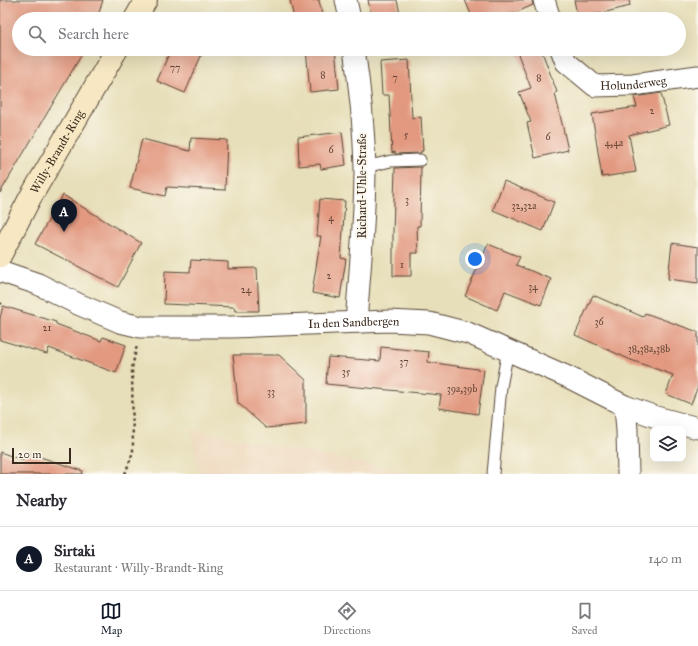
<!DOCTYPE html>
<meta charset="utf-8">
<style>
body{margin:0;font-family:"IM FELL Great Primer",serif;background:#f2f2f3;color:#2b2b33}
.controls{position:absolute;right:12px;bottom:12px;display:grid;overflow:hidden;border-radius:8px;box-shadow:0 4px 16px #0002}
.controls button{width:36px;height:36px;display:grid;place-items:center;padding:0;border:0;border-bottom:1px solid #e1e1e2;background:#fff;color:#2b2b33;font:20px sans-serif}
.scale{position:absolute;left:12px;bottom:10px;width:59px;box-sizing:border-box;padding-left:4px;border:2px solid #3b2a1e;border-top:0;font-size:11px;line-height:14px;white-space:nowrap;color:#3b2a1e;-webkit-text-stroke:3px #fbf7ec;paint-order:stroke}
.you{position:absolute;left:475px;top:259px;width:14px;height:14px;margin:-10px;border:3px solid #fff;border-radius:50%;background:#1a73e8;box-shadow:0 0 0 6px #1a73e833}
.badge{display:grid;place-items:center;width:26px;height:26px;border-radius:50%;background:#111827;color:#fff;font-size:13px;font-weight:700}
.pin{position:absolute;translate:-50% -33px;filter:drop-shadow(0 1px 2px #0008)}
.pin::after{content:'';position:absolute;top:21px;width:14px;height:12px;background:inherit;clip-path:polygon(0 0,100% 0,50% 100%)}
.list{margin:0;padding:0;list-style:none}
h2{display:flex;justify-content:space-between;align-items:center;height:52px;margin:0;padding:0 16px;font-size:17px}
h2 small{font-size:13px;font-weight:400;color:#7c7c81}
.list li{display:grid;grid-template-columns:26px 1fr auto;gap:12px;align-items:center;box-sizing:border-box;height:64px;padding:0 16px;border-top:1px solid #e1e1e2}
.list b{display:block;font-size:15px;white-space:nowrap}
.list p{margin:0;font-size:13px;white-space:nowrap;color:#7c7c81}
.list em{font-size:13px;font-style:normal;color:#7c7c81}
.icon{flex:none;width:22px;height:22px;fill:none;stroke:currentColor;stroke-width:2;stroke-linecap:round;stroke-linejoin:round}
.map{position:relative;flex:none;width:698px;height:474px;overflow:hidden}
.search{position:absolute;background:#fff;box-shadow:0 4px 16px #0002;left:12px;right:12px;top:12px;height:44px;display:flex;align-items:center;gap:10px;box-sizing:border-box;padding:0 14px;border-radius:22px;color:#7c7c81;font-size:15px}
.sheet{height:116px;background:#fff}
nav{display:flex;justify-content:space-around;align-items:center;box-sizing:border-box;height:56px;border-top:1px solid #e1e1e2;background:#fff;font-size:11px;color:#7c7c81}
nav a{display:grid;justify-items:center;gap:2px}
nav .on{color:#111827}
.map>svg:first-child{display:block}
.built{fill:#eed7bb}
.building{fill:#e29980}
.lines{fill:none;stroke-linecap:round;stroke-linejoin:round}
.service-casing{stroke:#554535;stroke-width:13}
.minor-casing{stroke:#554535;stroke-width:23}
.secondary-casing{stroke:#554535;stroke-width:24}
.path{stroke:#554535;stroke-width:2.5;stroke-dasharray:3 3;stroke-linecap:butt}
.service{stroke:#fff;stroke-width:11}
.minor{stroke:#fff;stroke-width:21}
.secondary{stroke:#f7e8c3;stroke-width:22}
.labels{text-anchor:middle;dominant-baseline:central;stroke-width:3.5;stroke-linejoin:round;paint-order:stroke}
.number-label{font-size:10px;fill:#654636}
.street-label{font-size:12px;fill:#3b2a1e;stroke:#fbf7ec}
</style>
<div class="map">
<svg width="698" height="474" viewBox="0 0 698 474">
<rect width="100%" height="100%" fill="#fbf7ec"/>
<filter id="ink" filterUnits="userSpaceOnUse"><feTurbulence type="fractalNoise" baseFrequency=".025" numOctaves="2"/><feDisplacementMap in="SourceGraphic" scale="8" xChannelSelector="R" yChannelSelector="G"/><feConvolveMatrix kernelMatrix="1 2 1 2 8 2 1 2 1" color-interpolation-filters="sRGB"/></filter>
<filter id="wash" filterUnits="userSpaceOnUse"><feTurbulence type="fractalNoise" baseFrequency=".012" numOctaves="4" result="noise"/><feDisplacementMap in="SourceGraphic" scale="16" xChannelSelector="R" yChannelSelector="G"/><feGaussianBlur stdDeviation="0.9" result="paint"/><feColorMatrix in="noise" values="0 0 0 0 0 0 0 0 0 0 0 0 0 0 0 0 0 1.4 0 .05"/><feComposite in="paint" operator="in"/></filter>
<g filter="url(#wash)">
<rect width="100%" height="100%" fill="#e7dfb9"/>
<path class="built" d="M191 429 416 474H199Z"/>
<g id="blocks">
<g class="building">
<path d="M0 0H103L97 19H19V49H85L0 193Z"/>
<path d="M290 0H319L323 19H294Z"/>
<path d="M368 0H397L401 19H372Z"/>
<path d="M465 0H532L533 5 501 19H473Z"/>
<path d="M574 0H629L630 6 578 19Z"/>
<path d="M171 49H204L185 93 157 81Z"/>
<path d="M306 49H335L339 89 310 92Z"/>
<path d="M516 49H541L557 92 555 93 568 150 535 158 527 123 531 122 519 92 531 88Z"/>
<path d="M409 60 412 118 421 117 423 151H421V153L395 154V152L392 153 389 95H382L380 62Z"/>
<path d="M661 93 669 125 629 135 636 172 602 177 592 114 637 107 634 97Z"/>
<path d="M342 132 346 165 321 169 320 164 299 166 298 137Z"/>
<path d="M191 138 227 140 225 190 167 187 165 196 130 188 142 139 190 151Z"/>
<path d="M421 167 420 226H417L418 253H411V276H393V234L395 168Z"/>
<path d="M504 181 554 202 543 231 493 210Z"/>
<path d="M63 195 141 243 118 287 35 244Z"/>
<path d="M320 199 345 201 341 258 346 259 340 298 312 293 321 236H317Z"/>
<path d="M672 243 698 247V283L668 279Z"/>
<path d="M488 244 520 257 516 265 551 279 541 305 505 291 497 310 465 296Z"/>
<path d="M191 260 228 262V269L257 268 259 311H235L234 307 164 304 165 271 190 272Z"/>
<path d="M593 295 643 317 645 313 698 332V386L691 404 666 394 673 375 631 360 575 335Z"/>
<path d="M3 306 56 322V324L101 341 103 337 126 345 116 373 49 348 47 354 0 340V318Z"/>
<path d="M381 347 429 352 428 362 484 370 478 414 439 408 441 395 326 384 328 357 380 361Z"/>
<path d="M233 355H279L306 380V424L266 428 238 403Z"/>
<path d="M0 452 22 460 25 452 83 471 82 474H0Z"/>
</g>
</g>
</g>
<g filter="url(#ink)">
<use href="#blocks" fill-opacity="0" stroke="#554535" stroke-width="1"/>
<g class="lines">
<g class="service-casing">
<g id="service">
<path d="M365 167 391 161 420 160"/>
<path d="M493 474 501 387 508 350"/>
</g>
</g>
<g class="minor-casing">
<g id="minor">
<path d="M346 0 350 19"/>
<path d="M544 0 550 19"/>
<path d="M354 49C360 88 364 128 365 167 365 219 360 271 356 322"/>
<path id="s1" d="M561 49 566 62 595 86 633 85 698 76"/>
<path id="s2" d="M0 271 38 284 78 304 120 322 141 327H232L389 321 429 323 468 333 568 377 625 406 656 417 698 428"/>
<path d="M625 406 627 430 628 474"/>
</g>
</g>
<g class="secondary-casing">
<g id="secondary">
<path d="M135 19 146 0"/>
<path id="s3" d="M0 256 30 198 117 49"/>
</g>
</g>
<g class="path">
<path d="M0 303 2 304"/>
<path d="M125 474 133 452 132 368 137 345"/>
</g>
<use href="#service" class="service"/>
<use href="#minor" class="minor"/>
<use href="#secondary" class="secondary"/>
</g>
</g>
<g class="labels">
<g class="number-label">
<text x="175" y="68">77</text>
<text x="323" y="75">8</text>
<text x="395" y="78">7</text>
<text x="539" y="78">8</text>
<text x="652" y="111">2</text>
<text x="406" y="135">5</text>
<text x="548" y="137">6</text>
<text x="614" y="143">4,4a</text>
<text x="331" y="150">6</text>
<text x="407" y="200">3</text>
<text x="524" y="206">32,32a</text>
<text x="331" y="218">4</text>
<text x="402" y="265">1</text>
<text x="329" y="276">2</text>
<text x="533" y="287">34</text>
<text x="246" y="290">24</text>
<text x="599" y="322">36</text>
<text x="47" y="328">21</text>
<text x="649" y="349">38,38a,38b</text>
<text x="404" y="362">37</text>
<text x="346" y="372">35</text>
<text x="462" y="389">39a,39b</text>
<text x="271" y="392">33</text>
</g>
<g class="street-label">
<text stroke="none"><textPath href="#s1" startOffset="90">Holunderweg</textPath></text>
<text stroke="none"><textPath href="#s3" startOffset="119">Willy-Brandt-Ring</textPath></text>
<text transform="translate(362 186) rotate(-90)">Richard-Uhle-Straße</text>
<text stroke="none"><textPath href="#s2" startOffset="365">In den Sandbergen</textPath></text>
</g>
</g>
</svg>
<div class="controls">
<button><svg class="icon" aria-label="layers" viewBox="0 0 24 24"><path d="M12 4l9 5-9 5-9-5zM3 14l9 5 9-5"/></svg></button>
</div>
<div class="scale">20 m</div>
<div class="you"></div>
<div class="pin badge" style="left:64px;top:232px">A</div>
<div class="search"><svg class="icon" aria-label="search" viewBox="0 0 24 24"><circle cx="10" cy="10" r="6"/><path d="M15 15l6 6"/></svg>Search here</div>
</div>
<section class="sheet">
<h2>Nearby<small></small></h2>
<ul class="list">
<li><span class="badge">A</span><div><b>Sirtaki</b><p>Restaurant · Willy-Brandt-Ring</p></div><em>140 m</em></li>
</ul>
</section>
<nav>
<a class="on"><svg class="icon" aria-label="map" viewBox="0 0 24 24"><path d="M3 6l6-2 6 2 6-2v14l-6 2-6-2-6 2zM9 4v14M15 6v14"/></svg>Map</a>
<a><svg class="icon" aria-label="directions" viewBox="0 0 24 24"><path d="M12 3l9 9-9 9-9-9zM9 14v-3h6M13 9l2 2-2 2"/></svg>Directions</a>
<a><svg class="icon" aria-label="saved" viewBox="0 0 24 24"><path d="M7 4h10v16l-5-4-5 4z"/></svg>Saved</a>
</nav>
